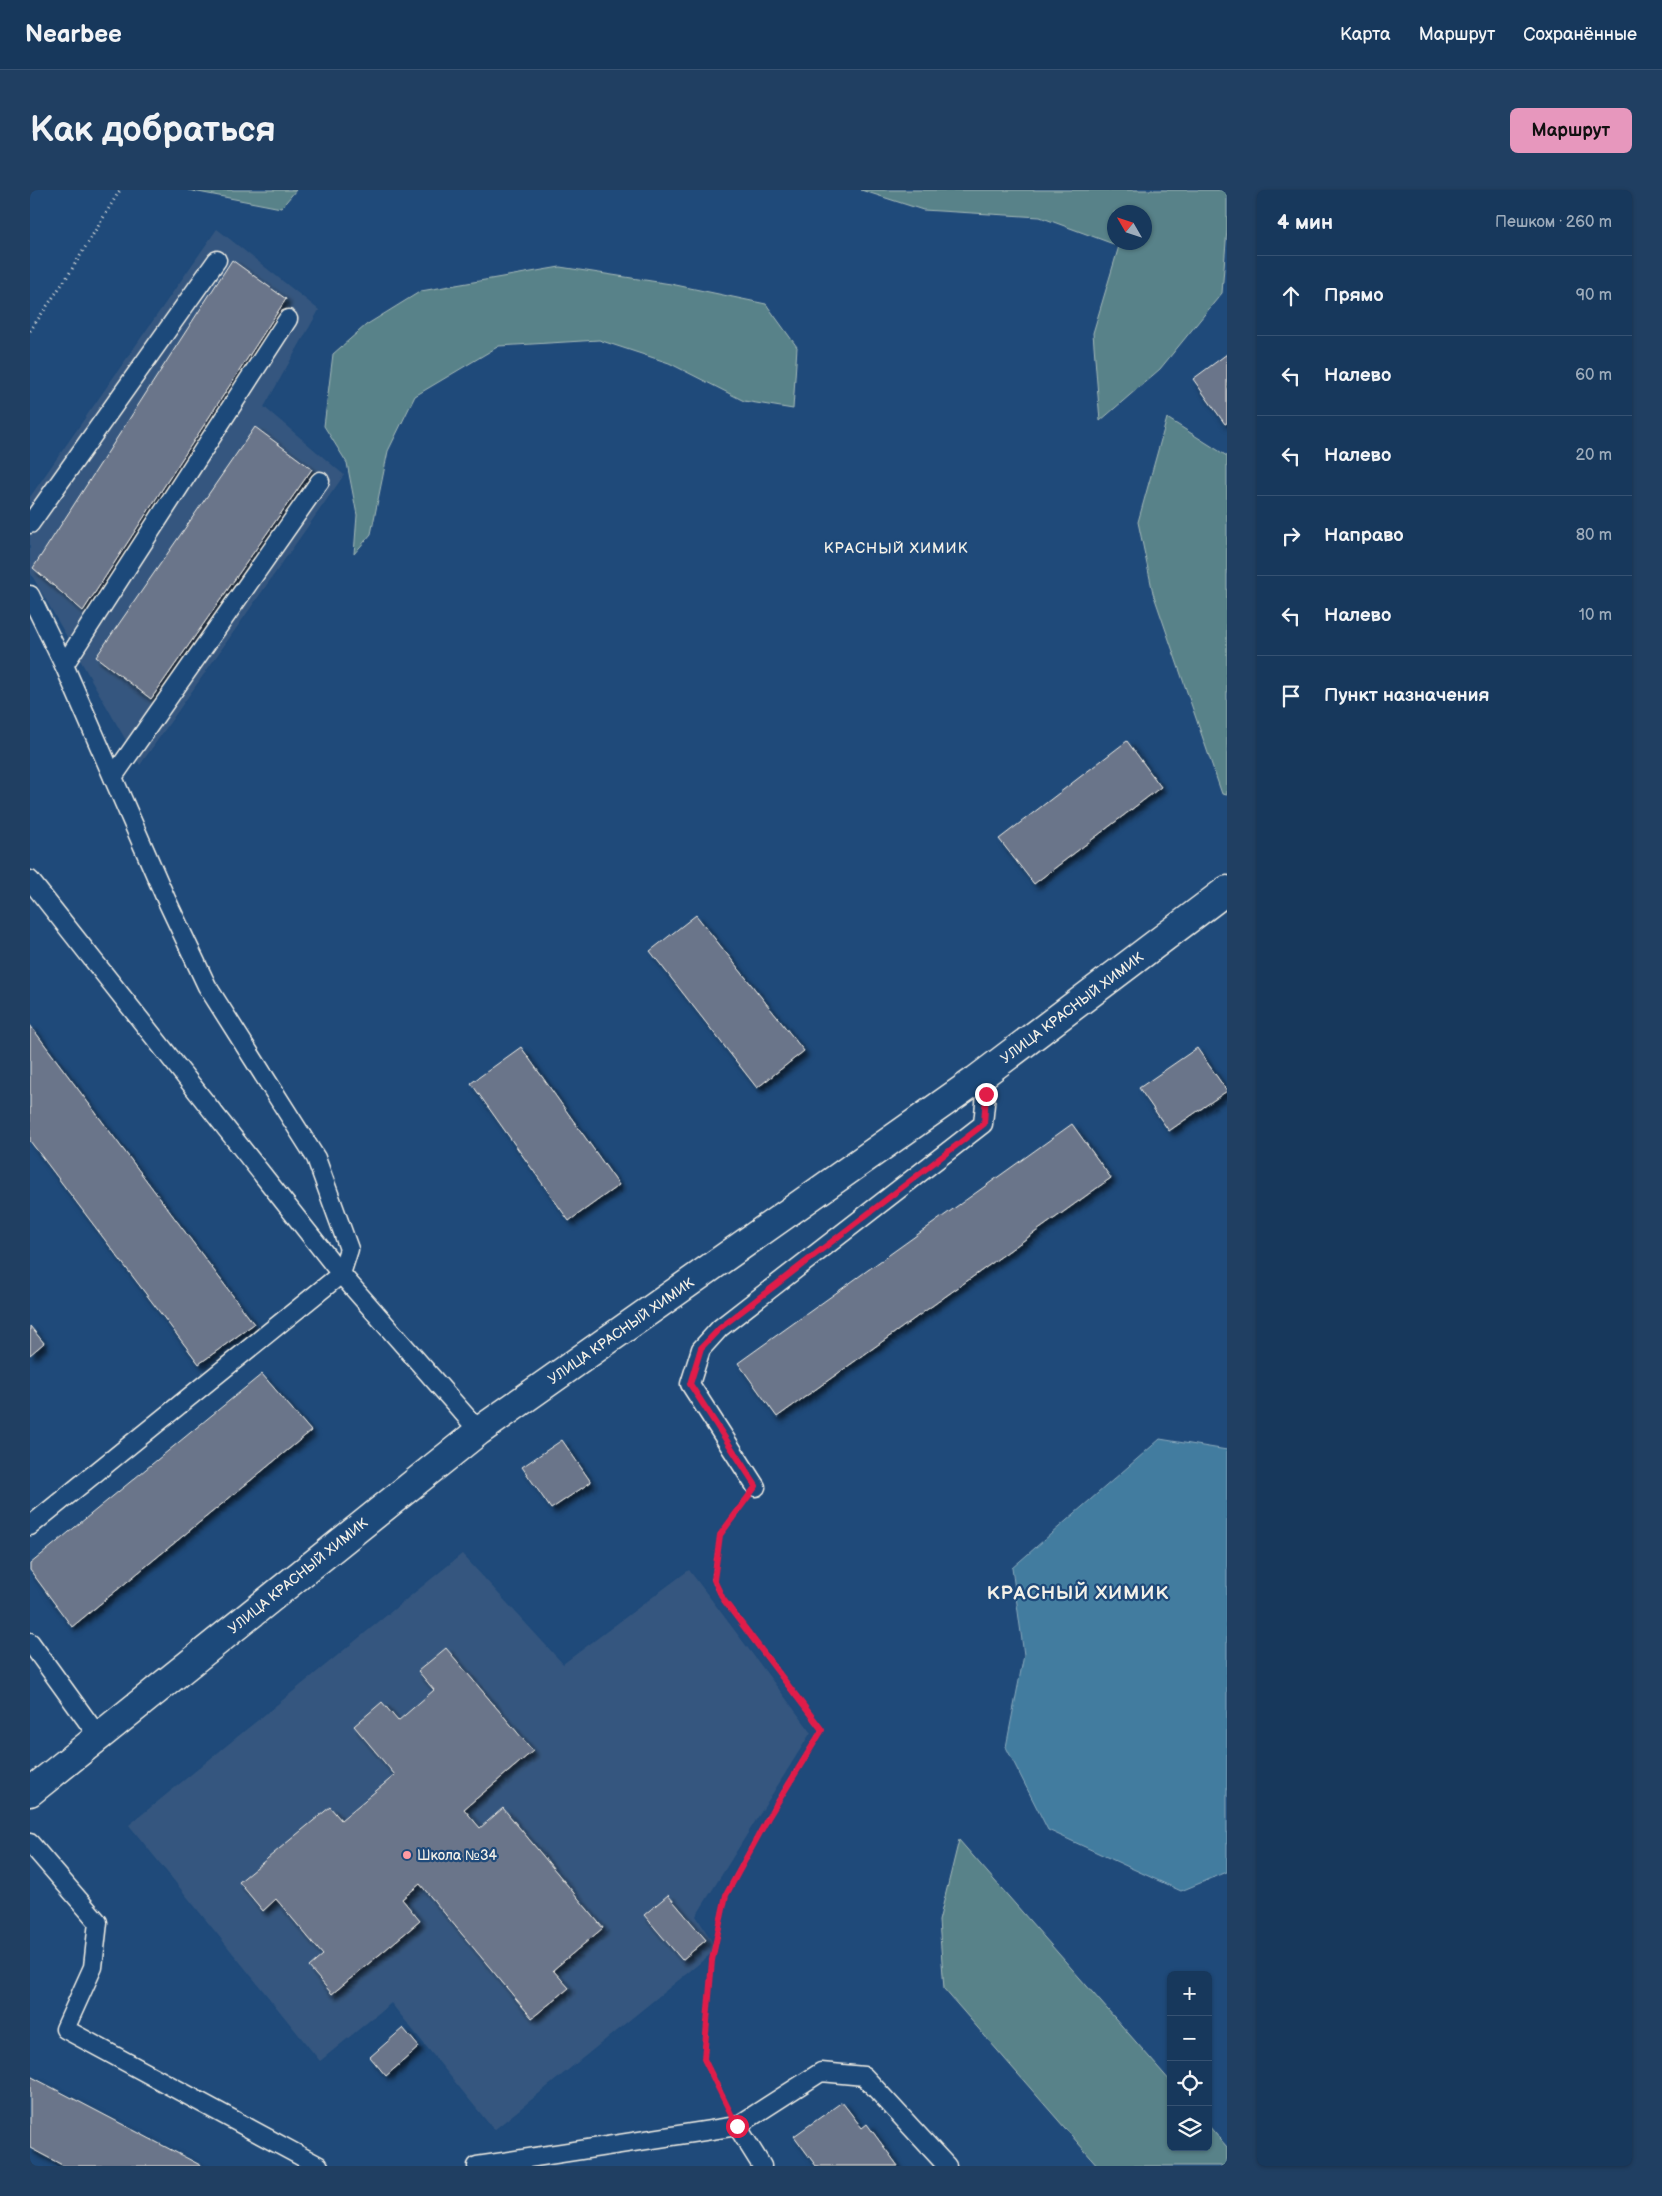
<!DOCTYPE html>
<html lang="ru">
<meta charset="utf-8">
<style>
body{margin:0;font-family:"Balsamiq Sans",sans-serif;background:#203f62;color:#f1f3f6}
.controls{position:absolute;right:15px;bottom:15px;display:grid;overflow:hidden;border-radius:8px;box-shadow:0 1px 4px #0004}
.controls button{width:45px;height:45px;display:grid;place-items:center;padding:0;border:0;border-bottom:1px solid #365272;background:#17385c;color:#f1f3f6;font:25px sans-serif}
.compass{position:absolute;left:1077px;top:15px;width:45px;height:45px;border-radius:50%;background:#17385c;box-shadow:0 1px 4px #0004;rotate:309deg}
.stop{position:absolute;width:15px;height:15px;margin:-11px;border:4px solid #e11d48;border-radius:50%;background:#fff}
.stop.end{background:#e11d48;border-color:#fff;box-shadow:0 1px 5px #0008}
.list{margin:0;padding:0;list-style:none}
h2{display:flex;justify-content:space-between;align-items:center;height:65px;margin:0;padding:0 20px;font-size:21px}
h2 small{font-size:16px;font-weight:400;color:#9eacbb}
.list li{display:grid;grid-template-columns:32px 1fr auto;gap:15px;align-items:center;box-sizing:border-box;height:80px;padding:0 20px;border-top:1px solid #365272}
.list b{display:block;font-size:19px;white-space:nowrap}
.list em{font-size:16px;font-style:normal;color:#9eacbb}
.icon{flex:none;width:28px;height:28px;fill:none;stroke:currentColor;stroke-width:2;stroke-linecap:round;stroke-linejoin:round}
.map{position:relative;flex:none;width:1197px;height:1976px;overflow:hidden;border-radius:8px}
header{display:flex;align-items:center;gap:30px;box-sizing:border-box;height:70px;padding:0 25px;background:#17385c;border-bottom:1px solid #365272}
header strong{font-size:24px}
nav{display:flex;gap:28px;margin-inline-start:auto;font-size:18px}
.intro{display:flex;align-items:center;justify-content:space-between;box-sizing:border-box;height:120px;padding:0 30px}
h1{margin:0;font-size:35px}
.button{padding:12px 22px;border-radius:8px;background:#e797bd;color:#111;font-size:18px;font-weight:700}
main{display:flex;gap:30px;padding:0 30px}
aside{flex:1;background:#17385c;border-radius:8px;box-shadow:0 1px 4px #0004}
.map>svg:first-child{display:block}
.built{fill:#36577f}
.green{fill:#588289;stroke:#a6bab8;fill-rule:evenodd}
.water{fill:#437b9f;stroke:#8aaabc}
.building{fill:#6b758a;stroke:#f4f1e8;filter:url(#shadow)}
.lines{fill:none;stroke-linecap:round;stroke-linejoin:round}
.service-casing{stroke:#f4f1e8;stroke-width:21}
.tertiary-casing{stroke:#f4f1e8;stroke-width:31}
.path{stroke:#f4f1e8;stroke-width:3;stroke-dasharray:1 4;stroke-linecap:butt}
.service{stroke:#1f4a7a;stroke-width:18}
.tertiary{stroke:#1f4a7a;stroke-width:28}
.route{stroke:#e11d48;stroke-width:6}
.poi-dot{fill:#ff9aa2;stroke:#1f4a7a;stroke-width:2}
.labels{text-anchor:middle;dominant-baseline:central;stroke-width:4.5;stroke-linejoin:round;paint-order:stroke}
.street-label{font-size:14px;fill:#f4f1e8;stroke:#1f4a7a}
.poi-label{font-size:14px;fill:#f4f1e8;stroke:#1f4a7a;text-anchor:start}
.neighbourhood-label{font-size:15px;letter-spacing:1px;fill:#f4f1e8;stroke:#1f4a7a}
.district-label{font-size:19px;font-weight:bold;letter-spacing:1px;fill:#f4f1e8;stroke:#1f4a7a}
</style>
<header>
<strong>Nearbee</strong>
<nav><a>Карта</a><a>Маршрут</a><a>Сохранённые</a></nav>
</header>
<div class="intro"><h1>Как добраться</h1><a class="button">Маршрут</a></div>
<main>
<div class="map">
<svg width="1197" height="1976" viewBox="0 0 1197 1976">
<defs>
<filter id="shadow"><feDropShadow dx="4.5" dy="4.5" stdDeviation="2.5" flood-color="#0009"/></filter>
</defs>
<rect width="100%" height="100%" fill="#1f4a7a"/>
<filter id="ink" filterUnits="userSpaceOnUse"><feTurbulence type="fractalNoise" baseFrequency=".02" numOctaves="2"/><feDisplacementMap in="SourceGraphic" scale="10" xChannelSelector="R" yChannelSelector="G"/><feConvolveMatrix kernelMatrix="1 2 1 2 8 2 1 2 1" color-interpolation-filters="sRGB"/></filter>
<g filter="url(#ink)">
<g class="built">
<path d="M187 39 289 120 234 217 314 285 110 575 0 382V307Z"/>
<path d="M432 1364 533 1474 659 1380 781 1542 666 1726 687 1759 464 1940 361 1813 290 1871 99 1635Z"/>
</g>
<g class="green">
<path d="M158 0H266L251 18Z"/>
<path d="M831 0H1197V39L1192 103 1130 179 1070 231 1063 143 1089 56 1010 27 893 20ZM1114 22V52H1084V22Z"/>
<path d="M530 77 641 94 736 114 767 157 763 219 714 211 639 173 569 150 469 156 385 206 358 261 341 344 324 364 327 325 317 273 294 236 303 164 336 135 391 101Z"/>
<path d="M1137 228 1197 266V605L1192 604 1123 403 1108 332Z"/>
<path d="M929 1650 1141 1892V1957H1178V1935L1197 1957V1976H1068L914 1799 909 1731Z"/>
</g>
<path class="water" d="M1130 1249 1197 1260V1682L1151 1701 1018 1640 976 1557 994 1465 982 1378Z"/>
<g class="building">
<path d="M202 70 256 109 53 421 3 378Z"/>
<path d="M1197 164V233L1195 234 1163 189Z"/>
<path d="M225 237 282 279 121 509 66 467Z"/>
<path d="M1097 551 1131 597 1004 694 969 649Z"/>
<path d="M666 725 774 861 727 898 620 761Z"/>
<path d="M0 835 224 1134 169 1174 0 951Z"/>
<path d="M491 857 589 995 539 1031 441 893Z"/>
<path d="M1167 858 1197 901 1139 941 1109 898Z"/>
<path d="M1042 934 1081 988 747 1227 708 1173Z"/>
<path d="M0 1136 14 1153 0 1165Z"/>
<path d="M232 1184 281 1241 42 1437 0 1380V1374Z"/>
<path d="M532 1250 561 1292 521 1319 492 1277Z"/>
<path d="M416 1458 503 1561 434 1619 450 1638 473 1618 573 1738 523 1780 539 1798 502 1828 390 1694 372 1709 390 1731 302 1804 279 1777 293 1765 246 1709 233 1721 209 1692 300 1617 311 1630 365 1585 324 1536 352 1512 368 1531 404 1500 388 1481Z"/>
<path d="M638 1705 676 1750 652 1770 614 1725Z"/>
<path d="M373 1838 389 1857 356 1886 340 1867Z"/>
<path d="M0 1886 172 1976H34L0 1958Z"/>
<path d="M812 1912 832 1938 837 1934 868 1976H786L764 1946Z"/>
</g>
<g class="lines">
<g class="service-casing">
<g id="service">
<path d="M0 334 187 70"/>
<path d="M0 405 34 475 136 709 177 796 286 968 319 1059 311 1084 449 1241"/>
<path d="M34 475 258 129"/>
<path d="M83 587 290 291"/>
<path d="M0 690 311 1084 0 1336"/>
<path d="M726 1297 660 1194 671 1159 690 1138 953 934 956 904 946 890"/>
<path d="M0 1452 68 1546"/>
<path d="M0 1653 68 1732 63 1777 35 1839 289 1976"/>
<path d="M707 1936 732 1976"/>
<path d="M447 1976 707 1936 791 1882 834 1886 917 1976"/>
</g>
</g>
<g class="tertiary-casing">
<path id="tertiary" d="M0 1602 449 1241 946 890 1197 700"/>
</g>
<g class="path">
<path d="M0 141 39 84 90 0"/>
<path d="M695 1911 674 1869 682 1770 696 1705 738 1627 792 1540 693 1409 683 1390 690 1345 710 1318"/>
</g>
<use href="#service" class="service"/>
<use href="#tertiary" class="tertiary"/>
</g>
</g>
<g class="lines" filter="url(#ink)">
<path class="route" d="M707 1936 674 1869 682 1770 696 1705 738 1628 792 1540 693 1409 684 1390 690 1345 726 1296 660 1194 671 1158 690 1138 954 934 956 904"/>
</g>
<circle class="poi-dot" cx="377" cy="1665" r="5"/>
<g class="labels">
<g class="street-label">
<text transform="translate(1042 818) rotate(-37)">УЛИЦА КРАСНЫЙ ХИМИК</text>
<text transform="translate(591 1141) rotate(-35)">УЛИЦА КРАСНЫЙ ХИМИК</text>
<text transform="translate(268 1386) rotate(-39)">УЛИЦА КРАСНЫЙ ХИМИК</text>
</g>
<g class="poi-label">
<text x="387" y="1665">Школа №34</text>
</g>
<g class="neighbourhood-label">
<text x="866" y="358">КРАСНЫЙ ХИМИК</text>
</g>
<g class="district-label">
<text x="1048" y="1403">КРАСНЫЙ ХИМИК</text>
</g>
</g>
</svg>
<div class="controls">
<button>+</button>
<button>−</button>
<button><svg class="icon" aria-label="locate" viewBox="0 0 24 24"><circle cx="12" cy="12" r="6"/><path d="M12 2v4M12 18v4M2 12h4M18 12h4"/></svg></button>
<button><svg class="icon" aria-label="layers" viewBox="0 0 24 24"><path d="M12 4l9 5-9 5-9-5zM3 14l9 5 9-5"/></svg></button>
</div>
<svg class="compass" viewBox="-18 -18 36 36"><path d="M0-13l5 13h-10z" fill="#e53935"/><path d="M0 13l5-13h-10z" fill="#9eacbb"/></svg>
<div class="stop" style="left:707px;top:1936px"></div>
<div class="stop end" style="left:956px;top:904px"></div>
</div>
<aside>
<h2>4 мин<small>Пешком · 260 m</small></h2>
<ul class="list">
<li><svg class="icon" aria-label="ahead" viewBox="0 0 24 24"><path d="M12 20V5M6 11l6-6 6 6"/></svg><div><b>Прямо</b></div><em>90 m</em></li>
<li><svg class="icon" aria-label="left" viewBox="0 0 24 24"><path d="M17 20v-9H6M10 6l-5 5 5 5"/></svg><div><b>Налево</b></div><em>60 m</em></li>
<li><svg class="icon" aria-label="left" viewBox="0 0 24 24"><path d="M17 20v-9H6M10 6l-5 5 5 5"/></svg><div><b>Налево</b></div><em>20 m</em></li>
<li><svg class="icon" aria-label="right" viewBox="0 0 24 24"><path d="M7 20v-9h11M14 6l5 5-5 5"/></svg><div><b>Направо</b></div><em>80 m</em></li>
<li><svg class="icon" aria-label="left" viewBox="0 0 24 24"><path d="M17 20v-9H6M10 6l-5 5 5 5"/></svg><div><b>Налево</b></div><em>10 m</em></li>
<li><svg class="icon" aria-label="arrive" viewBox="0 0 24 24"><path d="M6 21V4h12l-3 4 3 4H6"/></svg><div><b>Пункт назначения</b></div></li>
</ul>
</aside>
</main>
